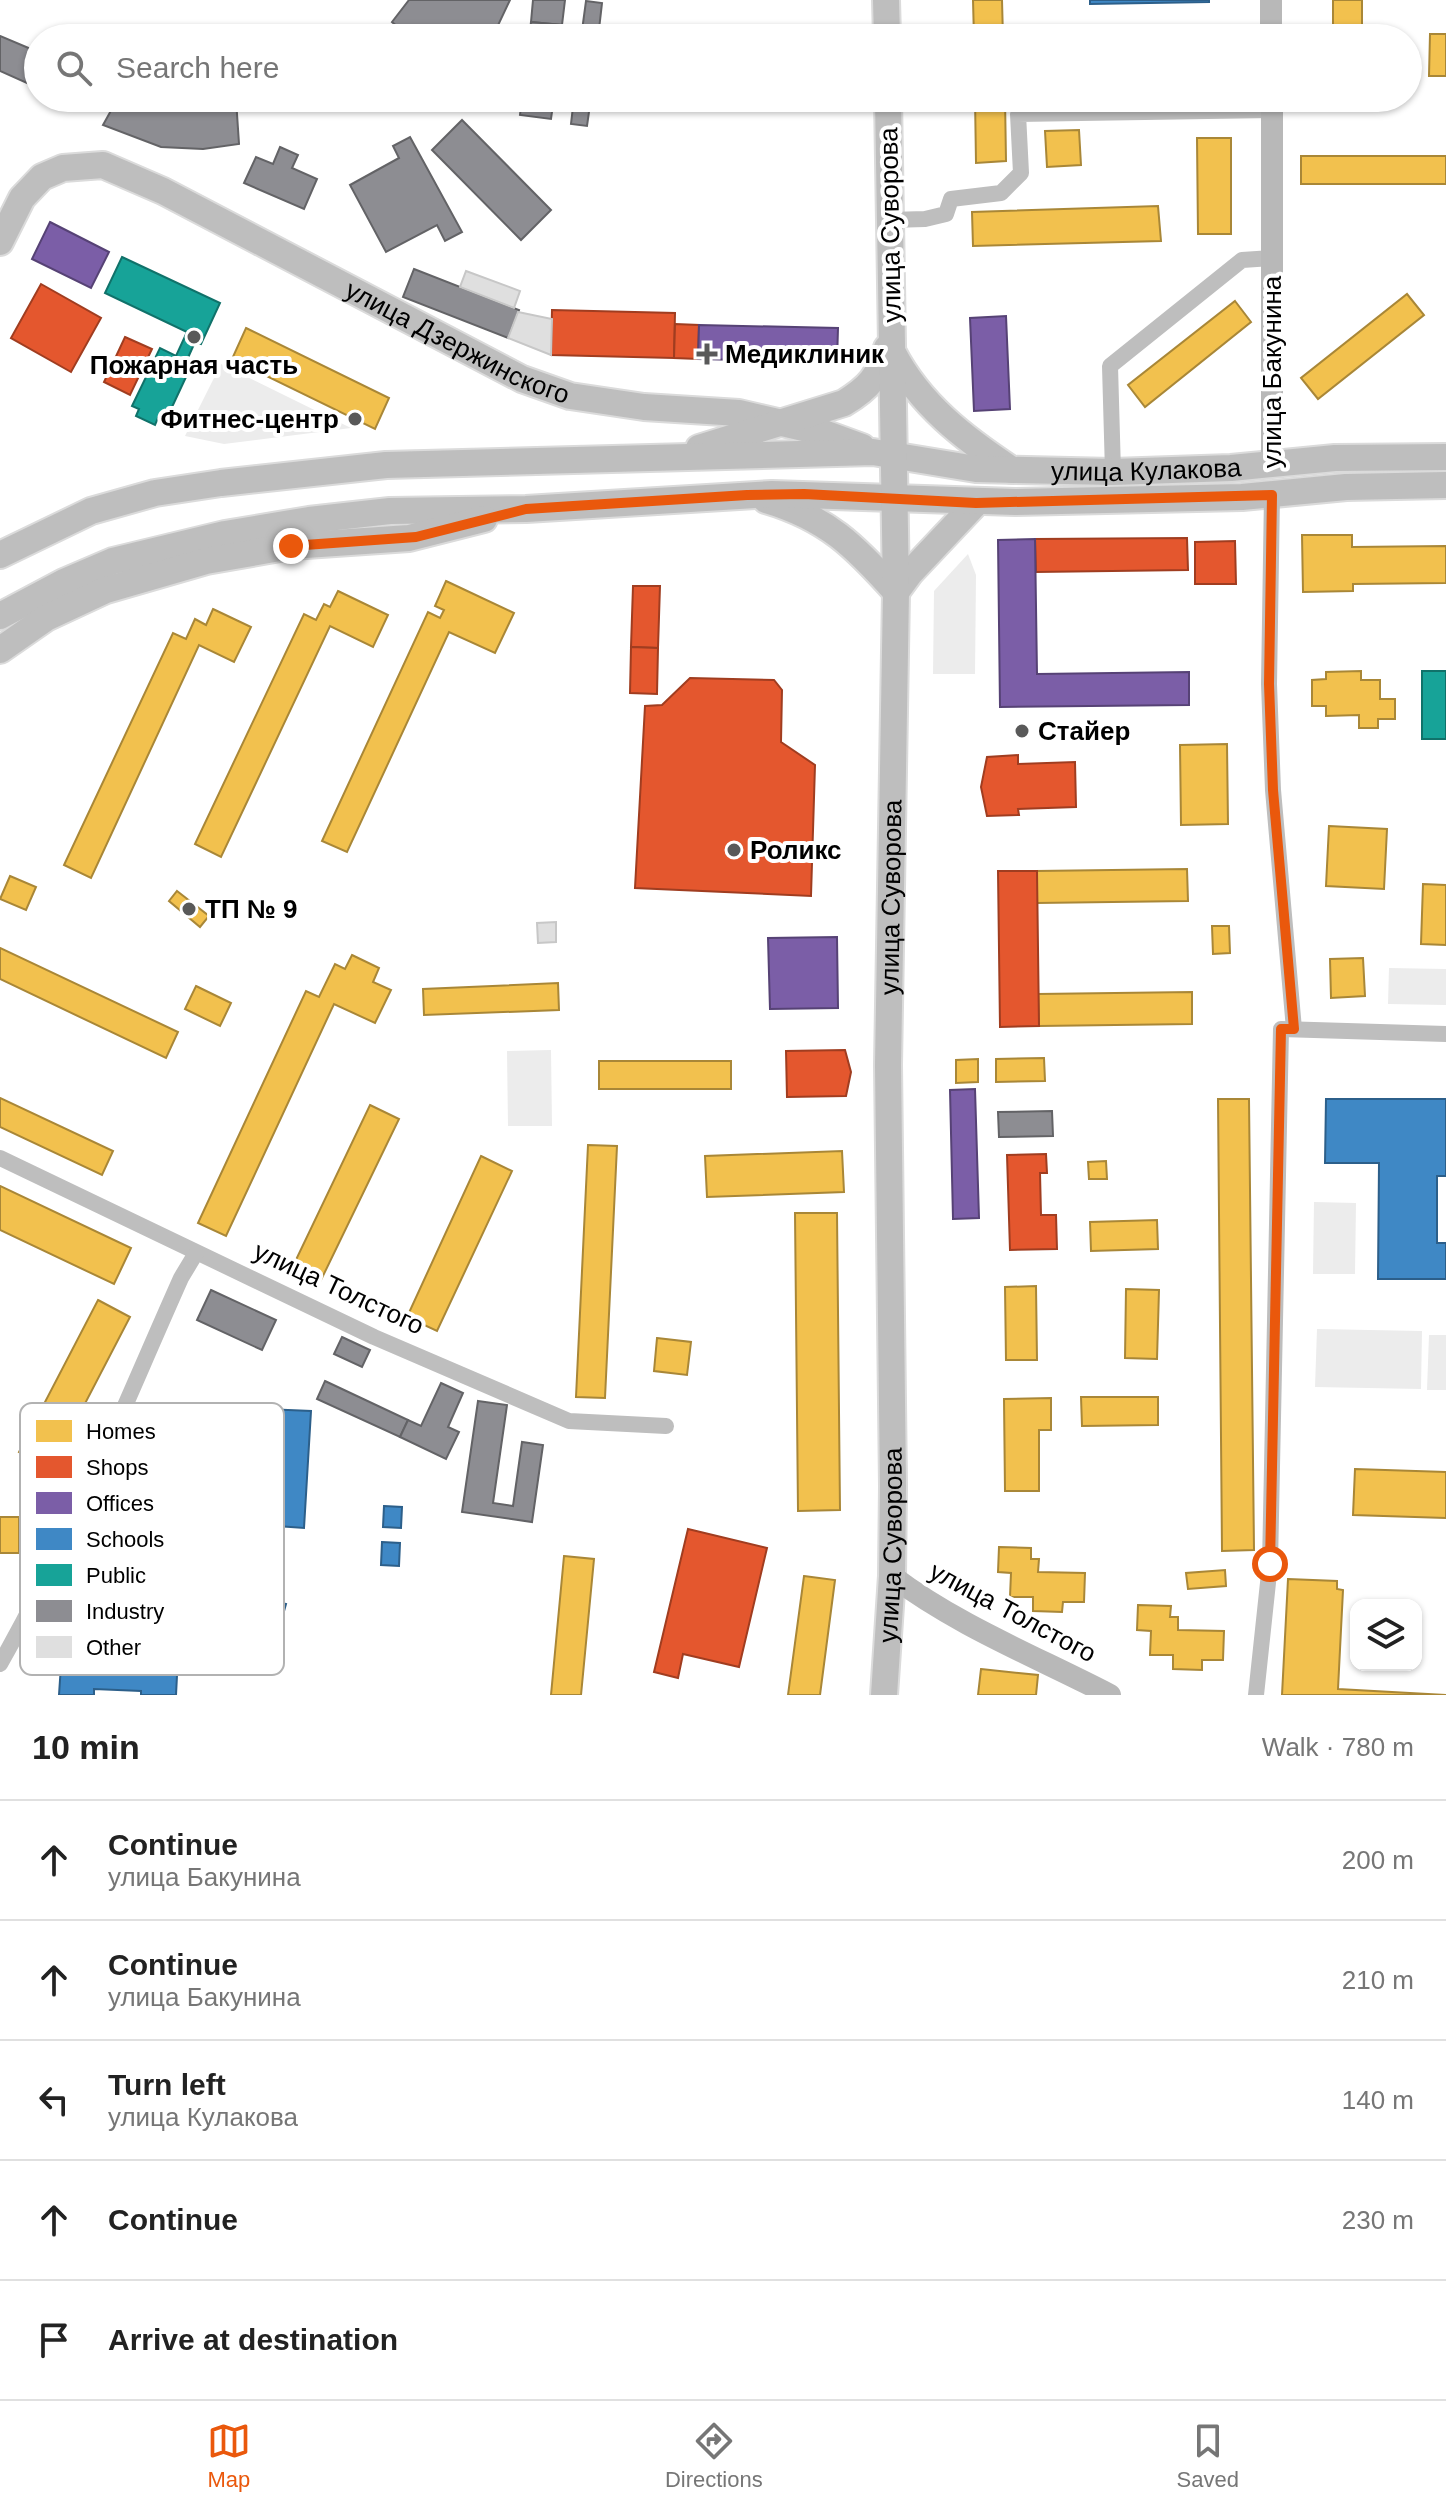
<!DOCTYPE html>
<meta charset="utf-8">
<style>
body{margin:0;font-family:Arial,sans-serif;background:#f2f2f2;color:#222}
.controls{position:absolute;right:24px;bottom:24px;display:grid;overflow:hidden;border-radius:16px;box-shadow:0 2px 6px #0004}
.controls button{width:72px;height:72px;display:grid;place-items:center;padding:0;border:0;border-bottom:2px solid #e0e0e0;background:#fff;color:#222;font:40px sans-serif}
.stop{position:absolute;width:24px;height:24px;margin:-18px;border:6px solid #ea580c;border-radius:50%;background:#fff}
.stop.end{background:#ea580c;border-color:#fff;box-shadow:0 2px 8px #0008}
.list{margin:0;padding:0;list-style:none}
h2{display:flex;justify-content:space-between;align-items:center;height:104px;margin:0;padding:0 32px;font-size:34px}
h2 small{font-size:26px;font-weight:400;color:#767676}
.list li{display:grid;grid-template-columns:52px 1fr auto;gap:24px;align-items:center;box-sizing:border-box;height:120px;padding:0 32px;border-top:2px solid #e0e0e0}
.list b{display:block;font-size:30px;white-space:nowrap}
.list p{margin:0;font-size:26px;white-space:nowrap;color:#767676}
.list em{font-size:26px;font-style:normal;color:#767676}
.icon{flex:none;width:44px;height:44px;fill:none;stroke:currentColor;stroke-width:2;stroke-linecap:round;stroke-linejoin:round}
.map{position:relative;flex:none;width:1446px;height:1695px;overflow:hidden}
.search{position:absolute;background:#fff;box-shadow:0 2px 6px #0004;left:24px;right:24px;top:24px;height:88px;display:flex;align-items:center;gap:20px;box-sizing:border-box;padding:0 28px;border-radius:44px;color:#767676;font-size:30px}
.sheet{height:704px;background:#fff}
nav{display:flex;justify-content:space-around;align-items:center;box-sizing:border-box;height:112px;border-top:2px solid #e0e0e0;background:#fff;font-size:22px;color:#767676}
nav a{display:grid;justify-items:center;gap:4px}
nav .on{color:#ea580c}
.map>svg:first-child{display:block}
.green{fill:#ececec}
.homes{fill:#f2c14e;stroke:#a98737;stroke-width:2}
.shops{fill:#e4572e;stroke:#a03d20;stroke-width:2}
.offices{fill:#7b5ea7;stroke:#564275;stroke-width:2}
.schools{fill:#3f88c5;stroke:#2c5f8a;stroke-width:2}
.public{fill:#17a398;stroke:#10726a;stroke-width:2}
.industry{fill:#8d8d92;stroke:#636366;stroke-width:2}
.building{fill:#dfdfdf;stroke:#c7c7c7;stroke-width:2}
.lines{fill:none;stroke-linecap:round;stroke-linejoin:round}
.primary-casing{stroke:#dbdbdb;stroke-width:30}
.street{stroke:#bebebe;stroke-width:16}
.secondary{stroke:#b8b8b8;stroke-width:22}
.primary{stroke:#bebebe;stroke-width:26}
.route{stroke:#ea580c;stroke-width:10}
.poi-dot{fill:#595959;stroke:#fff;stroke-width:3}
.labels{text-anchor:middle;dominant-baseline:central;stroke-width:8;stroke-linejoin:round;paint-order:stroke}
.street-label{font-size:26px;fill:#000;stroke:#fff}
.poi-label{font-size:26px;font-weight:bold;fill:#000;stroke:#fff;text-anchor:start}
.key{fill:#fff;stroke:#b2b2b2;stroke-width:2}
.key-label{font-size:22px;fill:#000}
</style>
<div class="map">
<svg width="1446" height="1695" viewBox="0 0 1446 1695">
<rect width="100%" height="100%" fill="#fff"/>
<g class="green">
<path d="M221 364 351 428 224 444 185 436Z"/>
<path d="M968 554 976 575 975 674H933L934 591Z"/>
<path d="M1389 968 1446 969V1005L1388 1004Z"/>
<path d="M551 1050 552 1126H508L507 1051Z"/>
<path d="M1314 1202 1356 1203 1355 1274H1313Z"/>
<path d="M1317 1329 1422 1331 1421 1389 1315 1387Z"/>
<path d="M1429 1335H1446V1390H1427Z"/>
</g>
<g class="homes">
<path d="M973 0H1002L1003 38H974Z"/>
<rect x="1333" y="0" width="29" height="38"/>
<path d="M1430 34H1446V76H1429Z"/>
<path d="M975 98H1005L1006 161 976 163Z"/>
<path d="M1079 130 1081 165 1047 167 1045 131Z"/>
<path d="M1197 138H1231V234H1198Z"/>
<rect x="1301" y="156" width="145" height="28"/>
<path d="M1158 206 1161 241 973 246 972 212Z"/>
<path d="M1407 294 1424 315 1318 399 1301 378Z"/>
<path d="M1235 301 1251 322 1145 407 1128 385Z"/>
<path d="M246 328 389 398 375 429 232 359Z"/>
<path d="M1302 535H1352V547L1446 546V583L1353 584V591L1303 592Z"/>
<path d="M446 581 514 613 495 653 449 632 347 852 322 841 428 612 440 618 444 610 435 606Z"/>
<path d="M338 591 388 615 373 647 330 626 221 857 195 844 304 614 316 620 324 604 330 607Z"/>
<path d="M213 609 251 627 234 662 199 645 91 878 64 865 173 633 186 639 195 619 206 625Z"/>
<path d="M1361 671V680H1380V699H1395V719H1378V728H1359V715L1326 716V706H1312V680L1326 679V672Z"/>
<path d="M1227 744 1228 824 1181 825 1180 745Z"/>
<path d="M1329 826 1387 829 1384 889 1326 886Z"/>
<path d="M1187 869 1188 901 1037 903V871Z"/>
<path d="M10 876 36 887 26 910 0 899Z"/>
<path d="M1423 884 1446 885V945L1421 944Z"/>
<path d="M177 891 209 916 200 927 169 901Z"/>
<path d="M1212 926H1229L1230 953 1213 954Z"/>
<path d="M0 948 178 1032 166 1058 0 979Z"/>
<path d="M352 955 379 968 373 982 391 990 375 1023 334 1004 226 1236 198 1223 306 991 319 997 335 964 345 969Z"/>
<path d="M1363 958 1365 996 1331 998 1330 959Z"/>
<path d="M558 983 559 1010 424 1015 423 989Z"/>
<path d="M196 986 231 1003 220 1026 185 1009Z"/>
<path d="M1192 992V1024L1039 1026 1038 994Z"/>
<path d="M1044 1058 1045 1081 996 1082V1059Z"/>
<path d="M978 1059V1082L956 1083V1060Z"/>
<rect x="599" y="1061" width="132" height="28"/>
<path d="M0 1098 113 1151 102 1175 0 1127Z"/>
<path d="M1218 1099H1249L1254 1550 1222 1551Z"/>
<path d="M370 1105 399 1119 321 1280 293 1266Z"/>
<path d="M588 1145 617 1146 605 1398 576 1397Z"/>
<path d="M842 1151 844 1192 707 1197 705 1156Z"/>
<path d="M481 1156 512 1171 437 1331 407 1317Z"/>
<path d="M1106 1161 1107 1179H1089L1088 1162Z"/>
<path d="M0 1186 131 1248 114 1284 0 1230Z"/>
<path d="M795 1213H837L840 1510 798 1511Z"/>
<path d="M1157 1220 1158 1249 1091 1251 1090 1222Z"/>
<path d="M1036 1286 1037 1360H1006L1005 1287Z"/>
<path d="M1126 1289 1159 1290 1157 1359 1125 1358Z"/>
<path d="M98 1300 130 1317 51 1469 19 1452Z"/>
<path d="M657 1338 691 1342 687 1375 654 1371Z"/>
<path d="M1081 1397H1158V1425L1082 1426Z"/>
<path d="M1051 1398V1430H1039V1491H1005L1004 1399Z"/>
<path d="M1355 1469 1446 1472V1518L1353 1515Z"/>
<rect x="0" y="1517" width="19" height="36"/>
<path d="M999 1547 1031 1548V1559H1039L1038 1572 1085 1573 1084 1602H1063L1062 1612 1033 1611V1597H1010L1011 1573 998 1572Z"/>
<path d="M564 1556 594 1559 581 1695H551Z"/>
<path d="M1225 1570 1226 1586 1188 1589 1186 1573Z"/>
<path d="M804 1576 835 1580 820 1695H788Z"/>
<path d="M1288 1579 1337 1581V1589L1343 1590 1338 1689 1446 1695H1282Z"/>
<path d="M1138 1605 1171 1606 1170 1617H1178V1630L1224 1631 1223 1660H1202V1670L1173 1669V1655H1150L1151 1631 1137 1630Z"/>
<path d="M981 1669 1038 1675 1036 1695H978Z"/>
</g>
<g class="shops">
<path d="M41 284 101 318 71 372 11 338Z"/>
<path d="M552 310 675 313 674 358 551 355Z"/>
<path d="M675 324 699 325 698 359 674 358Z"/>
<path d="M125 337 152 349 130 395 104 382Z"/>
<path d="M1187 538 1188 570 1036 572 1035 539Z"/>
<path d="M1235 541 1236 584H1195V542Z"/>
<path d="M633 586H660L658 648 631 647Z"/>
<path d="M631 647 658 648 657 694 630 693Z"/>
<path d="M690 678 774 680 782 690 781 742 815 765 811 896 635 888 645 706 662 705Z"/>
<path d="M1018 755V764L1075 762 1076 807 1018 809 1019 815 987 816 981 787 987 757Z"/>
<path d="M998 871H1037L1039 1026 1000 1027Z"/>
<path d="M845 1050 851 1072 846 1096 787 1097 786 1051Z"/>
<path d="M1046 1154 1047 1173H1040L1041 1215H1056L1057 1249 1010 1250 1007 1155Z"/>
<path d="M688 1529 767 1548 739 1667 683 1654 678 1678 654 1672Z"/>
</g>
<g class="offices">
<path d="M50 222 109 252 91 288 32 259Z"/>
<path d="M1006 316 1010 409 974 411 970 318Z"/>
<path d="M699 325 838 328 837 362 698 359Z"/>
<path d="M1035 539 1037 674 1189 672V705L1000 707 998 540Z"/>
<path d="M837 937 838 1008 770 1009 768 938Z"/>
<path d="M975 1089 979 1218 953 1219 950 1090Z"/>
</g>
<g class="schools">
<path d="M1090 0H1209V2L1090 4Z"/>
<path d="M1326 1099H1446V1176H1437V1243H1446V1279H1378L1379 1163H1325Z"/>
<path d="M207 1407 257 1410V1424L237 1423 235 1455 281 1458 283 1426 264 1425 265 1409 311 1411 304 1528 277 1526 280 1468 234 1465 231 1522 201 1521Z"/>
<path d="M384 1506 402 1507 401 1528 383 1527Z"/>
<path d="M382 1542 400 1543 399 1566 381 1565Z"/>
<path d="M265 1599 286 1604 281 1622 260 1617Z"/>
<path d="M62 1650 178 1656 176 1695H141V1691L94 1689V1695H59Z"/>
</g>
<g class="public">
<path d="M122 257 220 303 201 344 195 342 187 360 193 362 165 422 158 418 155 425 136 416 139 409 132 406 160 348 176 356 187 332 105 293Z"/>
<rect x="1422" y="671" width="24" height="68"/>
</g>
<g class="industry">
<path d="M409 0H510L492 38H411L392 22Z"/>
<path d="M533 0H565L562 25 531 22Z"/>
<path d="M586 1 602 3 598 38H581Z"/>
<path d="M531 22 562 25 561 38H529Z"/>
<path d="M0 36 38 52V88L0 71Z"/>
<path d="M118 98 236 99 239 144 203 149 161 147 103 125Z"/>
<path d="M522 98H554L551 119 520 115Z"/>
<path d="M574 98H591L587 126 571 124Z"/>
<path d="M462 120 551 210 521 240 432 150Z"/>
<path d="M410 137 462 232 445 241 437 225 386 252 350 185 399 158 393 146Z"/>
<path d="M280 147 298 155 292 168 317 179 304 209 244 183 256 157 273 164Z"/>
<path d="M414 269 519 310 508 338 403 297Z"/>
<path d="M1052 1111 1053 1136 999 1137 998 1112Z"/>
<path d="M211 1290 276 1320 262 1350 197 1320Z"/>
<path d="M342 1337 370 1350 362 1367 334 1354Z"/>
<path d="M325 1381 408 1420 400 1437 317 1399Z"/>
<path d="M441 1383 463 1393 448 1427 459 1432 446 1459 400 1437 408 1420 421 1426Z"/>
<path d="M478 1401 507 1405 493 1503 513 1506 522 1442 543 1445 532 1522 462 1512Z"/>
</g>
<g class="building">
<path d="M466 271 520 291 514 308 460 287Z"/>
<path d="M518 312 552 319 551 355 508 338Z"/>
<path d="M556 922V942L538 943 537 923Z"/>
</g>
<g class="lines">
<g class="primary-casing">
<g id="primary">
<path d="M886 0 887 38"/>
<path id="s1" d="M0 242 22 198 42 177 63 168 103 165 163 191 522 379 570 396 644 407 739 413 821 432 862 447"/>
<path d="M893 353C920 405 965 439 1012 470"/>
<path d="M699 448 844 403C870 387 878 377 887 348"/>
<path d="M766 500C827 518 855 546 896 592L910 573 976 503"/>
<path id="s2" d="M0 555 91 511 155 493 221 483 386 465 873 452 976 469 1113 472 1231 468 1335 458 1446 457"/>
<path d="M0 616 64 582 113 561 225 534 309 520 390 511 526 509 772 494 1015 502 1242 497 1346 487 1446 485"/>
<path d="M0 650 46 618 106 590 206 561 291 546 409 538 484 519"/>
<path id="s3" d="M884 1695 892 1576 893 1486 888 1065 896 592 888 98"/>
</g>
</g>
<g class="street">
<path d="M890 220 925 219 946 214 951 199 1001 193 1021 173 1018 114 1271 110"/>
<path d="M1113 472 1110 366 1242 260 1272 258"/>
<path d="M1272 495 1269 684 1273 790 1294 1029"/>
<path d="M0 1158 374 1337 569 1421 666 1426"/>
<path d="M0 1664C70 1541 123 1408 181 1278L196 1253"/>
<path d="M1256 1695 1270 1564 1281 1029 1446 1034"/>
</g>
<g class="secondary">
<path d="M1271 0V38"/>
<path d="M1272 98V464"/>
<path d="M892 1576C958 1626 1037 1657 1110 1695"/>
</g>
<use href="#primary" class="primary"/>
</g>
<g class="lines">
<path class="route" d="M291 546 416 537 526 509 747 495 804 494 976 503 1272 495 1269 684 1273 790 1294 1029H1281L1270 1564"/>
</g>
<g class="poi-dot">
<circle cx="194" cy="337" r="8"/>
<path d="M703 342h8v8h8v8h-8v8h-8v-8h-8v-8h8z"/>
<circle cx="355" cy="419" r="8"/>
<circle cx="1022" cy="731" r="8"/>
<circle cx="734" cy="850" r="8"/>
<circle cx="189" cy="909" r="8"/>
</g>
<g class="labels">
<g class="street-label">
<text transform="translate(890 225) rotate(-91)">улица Суворова</text>
<text stroke="none"><textPath href="#s1" startOffset="538">улица Дзержинского</textPath></text>
<text transform="translate(1272 372) rotate(-90)">улица Бакунина</text>
<text stroke="none"><textPath href="#s2" startOffset="1162">улица Кулакова</textPath></text>
<text stroke="none"><textPath href="#s3" startOffset="798">улица Суворова</textPath></text>
<text transform="translate(339 1288) rotate(25)">улица Толстого</text>
<text stroke="none"><textPath href="#s3" startOffset="150">улица Суворова</textPath></text>
<text transform="translate(1013 1612) rotate(28)">улица Толстого</text>
</g>
<g class="poi-label">
<text x="725" y="354">Медиклиник</text>
<text x="194" y="365" text-anchor="middle">Пожарная часть</text>
<text x="339" y="419" text-anchor="end">Фитнес-центр</text>
<text x="1038" y="731">Стайер</text>
<text x="750" y="850">Роликс</text>
<text x="205" y="909">ТП № 9</text>
</g>
</g>
<rect x="20" y="1403" width="264" height="272" rx="12" class="key"/>
<rect x="36" y="1420" width="36" height="22" fill="#f2c14e"/>
<rect x="36" y="1456" width="36" height="22" fill="#e4572e"/>
<rect x="36" y="1492" width="36" height="22" fill="#7b5ea7"/>
<rect x="36" y="1528" width="36" height="22" fill="#3f88c5"/>
<rect x="36" y="1564" width="36" height="22" fill="#17a398"/>
<rect x="36" y="1600" width="36" height="22" fill="#8d8d92"/>
<rect x="36" y="1636" width="36" height="22" fill="#dfdfdf"/>
<g class="key-label">
<text x="86" y="1439">Homes</text>
<text x="86" y="1475">Shops</text>
<text x="86" y="1511">Offices</text>
<text x="86" y="1547">Schools</text>
<text x="86" y="1583">Public</text>
<text x="86" y="1619">Industry</text>
<text x="86" y="1655">Other</text>
</g>
</svg>
<div class="controls">
<button><svg class="icon" aria-label="layers" viewBox="0 0 24 24"><path d="M12 4l9 5-9 5-9-5zM3 14l9 5 9-5"/></svg></button>
</div>
<div class="stop" style="left:1270px;top:1564px"></div>
<div class="stop end" style="left:291px;top:546px"></div>
<div class="search"><svg class="icon" aria-label="search" viewBox="0 0 24 24"><circle cx="10" cy="10" r="6"/><path d="M15 15l6 6"/></svg>Search here</div>
</div>
<section class="sheet">
<h2>10 min<small>Walk · 780 m</small></h2>
<ul class="list">
<li><svg class="icon" aria-label="ahead" viewBox="0 0 24 24"><path d="M12 20V5M6 11l6-6 6 6"/></svg><div><b>Continue</b><p>улица Бакунина</p></div><em>200 m</em></li>
<li><svg class="icon" aria-label="ahead" viewBox="0 0 24 24"><path d="M12 20V5M6 11l6-6 6 6"/></svg><div><b>Continue</b><p>улица Бакунина</p></div><em>210 m</em></li>
<li><svg class="icon" aria-label="left" viewBox="0 0 24 24"><path d="M17 20v-9H6M10 6l-5 5 5 5"/></svg><div><b>Turn left</b><p>улица Кулакова</p></div><em>140 m</em></li>
<li><svg class="icon" aria-label="ahead" viewBox="0 0 24 24"><path d="M12 20V5M6 11l6-6 6 6"/></svg><div><b>Continue</b></div><em>230 m</em></li>
<li><svg class="icon" aria-label="arrive" viewBox="0 0 24 24"><path d="M6 21V4h12l-3 4 3 4H6"/></svg><div><b>Arrive at destination</b></div></li>
</ul>
</section>
<nav>
<a class="on"><svg class="icon" aria-label="map" viewBox="0 0 24 24"><path d="M3 6l6-2 6 2 6-2v14l-6 2-6-2-6 2zM9 4v14M15 6v14"/></svg>Map</a>
<a><svg class="icon" aria-label="directions" viewBox="0 0 24 24"><path d="M12 3l9 9-9 9-9-9zM9 14v-3h6M13 9l2 2-2 2"/></svg>Directions</a>
<a><svg class="icon" aria-label="saved" viewBox="0 0 24 24"><path d="M7 4h10v16l-5-4-5 4z"/></svg>Saved</a>
</nav>
